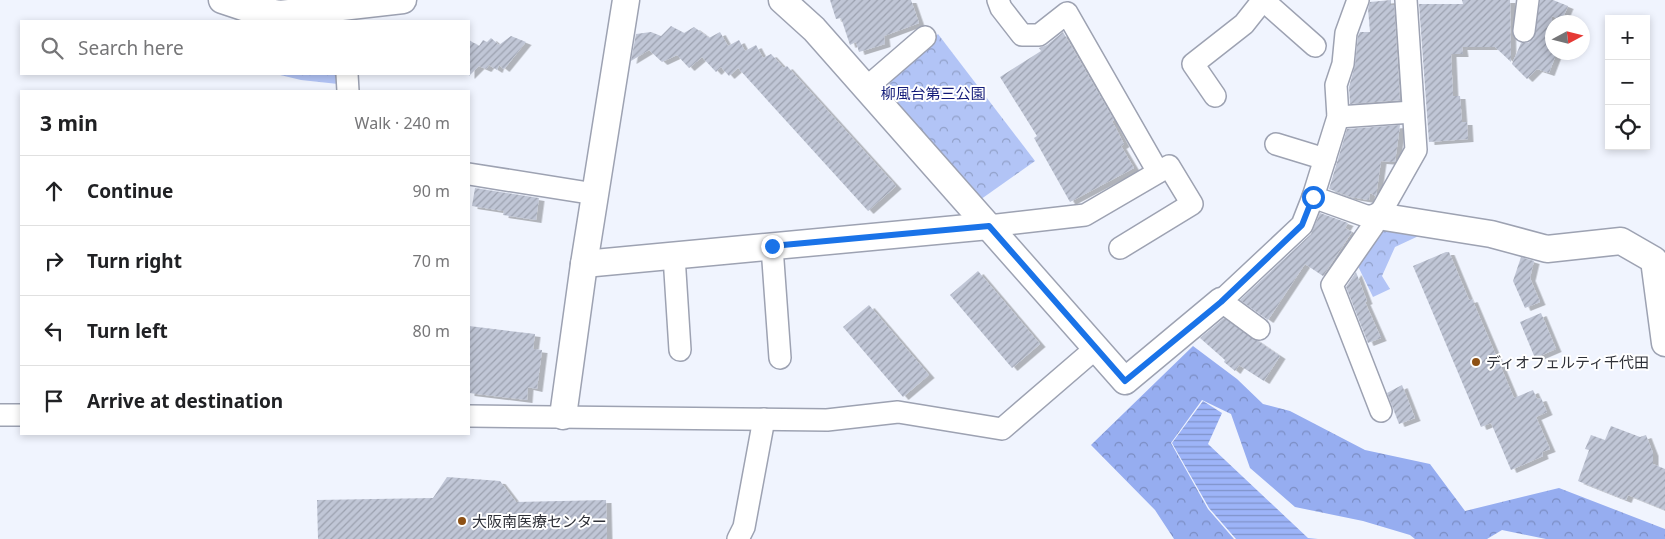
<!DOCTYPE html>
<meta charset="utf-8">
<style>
body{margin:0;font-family:"Noto Sans","Noto Sans JP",sans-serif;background:#f2f2f2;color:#202124}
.controls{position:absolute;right:15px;top:15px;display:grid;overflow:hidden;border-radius:0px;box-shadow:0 2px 8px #0003}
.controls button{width:45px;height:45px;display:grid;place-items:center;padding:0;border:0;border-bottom:1px solid #e0e0e0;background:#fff;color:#202124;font:25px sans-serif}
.compass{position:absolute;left:1545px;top:15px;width:45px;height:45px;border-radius:50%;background:#fff;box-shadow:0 2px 8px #0003;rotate:83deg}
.stop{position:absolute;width:15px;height:15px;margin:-11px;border:4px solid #1a73e8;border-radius:50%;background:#fff}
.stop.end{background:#1a73e8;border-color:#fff;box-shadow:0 1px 5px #0008}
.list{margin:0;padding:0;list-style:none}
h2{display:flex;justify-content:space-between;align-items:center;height:65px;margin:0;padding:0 20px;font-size:21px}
h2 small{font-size:16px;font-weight:400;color:#757577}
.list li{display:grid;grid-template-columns:32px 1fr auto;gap:15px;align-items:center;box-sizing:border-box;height:70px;padding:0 20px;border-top:1px solid #e0e0e0}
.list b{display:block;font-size:19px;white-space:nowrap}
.list em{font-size:16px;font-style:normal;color:#757577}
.icon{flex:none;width:28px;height:28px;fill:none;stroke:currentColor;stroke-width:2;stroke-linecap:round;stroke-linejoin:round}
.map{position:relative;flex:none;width:1665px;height:539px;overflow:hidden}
.search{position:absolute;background:#fff;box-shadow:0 2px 8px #0003;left:20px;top:20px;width:450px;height:55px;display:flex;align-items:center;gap:12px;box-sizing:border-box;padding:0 18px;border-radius:0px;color:#757577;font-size:19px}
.panel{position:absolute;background:#fff;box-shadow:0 2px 8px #0003;left:20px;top:90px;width:450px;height:345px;border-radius:0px}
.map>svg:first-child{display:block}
.forest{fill:url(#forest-crowns)}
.park{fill:url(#park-crowns)}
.water{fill:url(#water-rules)}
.building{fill:url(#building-hatch);filter:url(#shadow)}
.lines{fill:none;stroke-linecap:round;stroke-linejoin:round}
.minor-casing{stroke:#9da2b2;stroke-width:24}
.tertiary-casing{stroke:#9da2b2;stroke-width:29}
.minor{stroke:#fff;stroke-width:21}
.tertiary{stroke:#fff;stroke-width:26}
.route{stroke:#1a73e8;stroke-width:6}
.poi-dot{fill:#8e5114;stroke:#fff;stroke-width:2}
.labels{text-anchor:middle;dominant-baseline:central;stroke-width:4;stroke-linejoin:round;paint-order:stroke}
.park-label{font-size:15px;fill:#141c7a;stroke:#fff}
.poi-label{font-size:15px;fill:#2f3138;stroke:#fff;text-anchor:start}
</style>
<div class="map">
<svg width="1665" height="539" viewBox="0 0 1665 539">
<defs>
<pattern id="forest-crowns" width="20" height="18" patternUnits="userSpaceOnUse" patternTransform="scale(1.25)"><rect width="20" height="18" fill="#96adf0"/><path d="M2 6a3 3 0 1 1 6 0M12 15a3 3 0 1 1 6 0" fill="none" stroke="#7b8dc3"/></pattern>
<pattern id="park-crowns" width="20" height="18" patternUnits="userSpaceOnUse" patternTransform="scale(1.25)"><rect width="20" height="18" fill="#b2c4f6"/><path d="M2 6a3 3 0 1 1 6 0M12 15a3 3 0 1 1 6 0" fill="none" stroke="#91a0c8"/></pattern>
<pattern id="water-rules" width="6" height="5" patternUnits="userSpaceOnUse" patternTransform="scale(1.25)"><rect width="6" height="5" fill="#9db4f8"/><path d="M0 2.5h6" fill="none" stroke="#8093ca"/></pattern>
<pattern id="building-hatch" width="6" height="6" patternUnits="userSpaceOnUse" patternTransform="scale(1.25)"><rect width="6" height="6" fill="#c0c6d6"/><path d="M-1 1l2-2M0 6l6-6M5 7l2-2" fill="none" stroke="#9ca1af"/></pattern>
<filter id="shadow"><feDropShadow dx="5.5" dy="3" stdDeviation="0" flood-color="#0004"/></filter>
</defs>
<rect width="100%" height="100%" fill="#f0f4fe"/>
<path class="forest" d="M1193 346 1237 379 1263 404 1290 411 1365 450 1430 464 1465 511 1559 488 1665 529V539H1546L1502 530 1487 539H1415L1410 535 1363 521 1295 507 1250 468 1231 414 1202 400 1171 443 1208 509 1234 539H1174L1155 510 1091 445Z"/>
<g class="park">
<path d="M938 34 1035 161 977 202 877 88Z"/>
<path d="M276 74H346L338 84 301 80Z"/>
<path d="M1380 220 1425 233 1395 247 1382 276 1390 289 1373 297 1354 258Z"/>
</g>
<path class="water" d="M1203 401 1222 413 1208 444 1308 538 1318 539H1236L1209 508 1172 443Z"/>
<g class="building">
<path d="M830 0H911L919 23 884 36 885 44 859 52 856 42 850 45 841 18 836 19Z"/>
<path d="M1391 0V5H1394L1400 100 1350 104 1349 87 1355 65 1358 36 1360 32H1370L1368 9 1370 2Z"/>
<path d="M1462 0H1510L1511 62 1495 47H1462L1463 54H1451L1453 96H1460L1462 122H1467L1468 139 1429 142 1419 4H1463Z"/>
<path d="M1540 0H1553L1568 6 1562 20 1552 16V44L1549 52H1557L1549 73 1537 69 1527 79 1512 64 1521 43H1528L1534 38Z"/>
<path d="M671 26 684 33 694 27 709 38 720 32 728 46 739 40 745 51 756 45 763 58 771 54 784 68 787 66 896 186 868 211 738 68 729 76 721 67 716 72 702 57 689 68 677 55 662 62 649 50 631 61 636 34 651 32 661 36Z"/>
<path d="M1063 32 1114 120 1112 121 1124 144 1121 146 1134 168 1070 202 1034 138 1037 136 1000 77 1041 51 1039 48 1047 45Z"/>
<path d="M511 36 526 42 504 69 499 65 497 70 489 65 486 69 479 66 469 76V40L479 46 483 40 487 42 491 38 499 45Z"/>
<path d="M1400 125 1395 162 1381 161 1376 196 1370 193 1369 200 1351 197 1329 189 1347 129Z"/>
<path d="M475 188 539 198 536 220 503 215 504 211 472 206Z"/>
<path d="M1320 213 1348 223 1345 228 1352 232 1323 276 1305 264 1268 320 1240 300 1311 234Z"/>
<path d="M1446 252H1449L1469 300 1472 299 1514 398 1533 390 1537 399 1541 398 1547 412 1536 417 1550 449 1542 452 1543 456 1511 470 1491 423 1481 427 1413 266Z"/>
<path d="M1521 257 1534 261 1530 278 1540 302 1525 308 1513 281Z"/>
<path d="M978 271 1040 344 1012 368 950 295Z"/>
<path d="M1356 272 1367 301 1365 302 1381 338 1368 343 1346 287Z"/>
<path d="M869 305 929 375 903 397 843 327Z"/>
<path d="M1541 313 1556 349 1535 358 1520 322Z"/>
<path d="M1224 318 1280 356 1264 381 1239 365 1235 371 1224 362 1225 360 1200 338Z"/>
<path d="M469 326 535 334 533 349 542 350 537 389 528 387 527 400 469 393Z"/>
<path d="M1402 385 1415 418 1399 424 1387 393Z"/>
<path d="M1611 426 1640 437 1646 435 1653 453V464L1665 469V510L1628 495 1626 500 1578 481 1589 450 1585 449 1591 435 1605 440Z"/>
<path d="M447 477 500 481 516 502 606 500 607 539H318L317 500 433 498Z"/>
</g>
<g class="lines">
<g class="minor-casing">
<g id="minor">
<path d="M998 0 1001 8 1022 35H1039L1067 13 1158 172"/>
<path d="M1263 0 1315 46"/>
<path d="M1524 31 1528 0"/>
<path d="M347 74 348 91"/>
<path d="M866 88 925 37"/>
<path d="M1215 96 1193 64 1244 24 1263 0"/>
<path d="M1338 117 1413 112"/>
<path d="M1276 144 1325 159"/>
<path d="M469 174 595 194"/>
<path d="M1313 197 1366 216H1378"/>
<path d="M989 226 1085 215 1169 166 1192 204 1120 248"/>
<path d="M772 247 780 358"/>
<path d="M674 256 680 350"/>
<path d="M1259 329 1221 301 1302 225 1313 197 1338 117 1336 85 1343 64 1346 33 1358 0"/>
<path d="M1381 411 1332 285 1373 226 1416 150 1406 0"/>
<path d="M0 415H21"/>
<path d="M469 416 827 420 898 412 1002 429 1096 348"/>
<path d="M738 539 744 527 764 419"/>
</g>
</g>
<g class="tertiary-casing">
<g id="tertiary">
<path d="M222 0 246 8 280 14 403 0"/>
<path d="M782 0 814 29 1125 381 1221 301"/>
<path d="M1378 216 1491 234 1547 249 1621 241 1654 260 1665 343"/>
<path d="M584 264 989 226"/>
<path d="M563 416 584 264 626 0"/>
</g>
</g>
<use href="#minor" class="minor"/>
<use href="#tertiary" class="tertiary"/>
</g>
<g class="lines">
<path class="route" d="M772 246 989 226 1125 381 1221 302 1302 225 1313 197"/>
</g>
<g class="poi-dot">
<circle cx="1476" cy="362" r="5"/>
<circle cx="462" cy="521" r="5"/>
</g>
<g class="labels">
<g class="park-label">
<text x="933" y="93">柳風台第三公園</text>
</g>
<g class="poi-label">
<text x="1486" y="362">ディオフェルティ千代田</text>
<text x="472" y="521">大阪南医療センター</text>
</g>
</g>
</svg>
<div class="controls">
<button>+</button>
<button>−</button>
<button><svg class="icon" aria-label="locate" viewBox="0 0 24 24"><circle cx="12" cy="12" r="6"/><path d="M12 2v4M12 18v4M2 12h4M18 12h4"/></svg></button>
</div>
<svg class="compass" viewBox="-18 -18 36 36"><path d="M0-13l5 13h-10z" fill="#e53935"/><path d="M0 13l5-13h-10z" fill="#757577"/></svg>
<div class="stop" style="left:1313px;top:197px"></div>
<div class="stop end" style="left:772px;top:246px"></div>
<div class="search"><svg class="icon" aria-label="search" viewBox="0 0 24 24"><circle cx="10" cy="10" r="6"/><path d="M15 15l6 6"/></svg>Search here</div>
<section class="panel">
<h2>3 min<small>Walk · 240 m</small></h2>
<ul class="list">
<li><svg class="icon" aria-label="ahead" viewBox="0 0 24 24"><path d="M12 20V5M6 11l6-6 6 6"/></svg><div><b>Continue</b></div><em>90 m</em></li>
<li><svg class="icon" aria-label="right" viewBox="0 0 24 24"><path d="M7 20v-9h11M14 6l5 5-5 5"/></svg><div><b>Turn right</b></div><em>70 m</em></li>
<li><svg class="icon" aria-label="left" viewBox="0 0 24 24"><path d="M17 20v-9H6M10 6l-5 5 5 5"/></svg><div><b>Turn left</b></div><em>80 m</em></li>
<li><svg class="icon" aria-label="arrive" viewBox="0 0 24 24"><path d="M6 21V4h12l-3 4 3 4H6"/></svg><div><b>Arrive at destination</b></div></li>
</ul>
</section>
</div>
